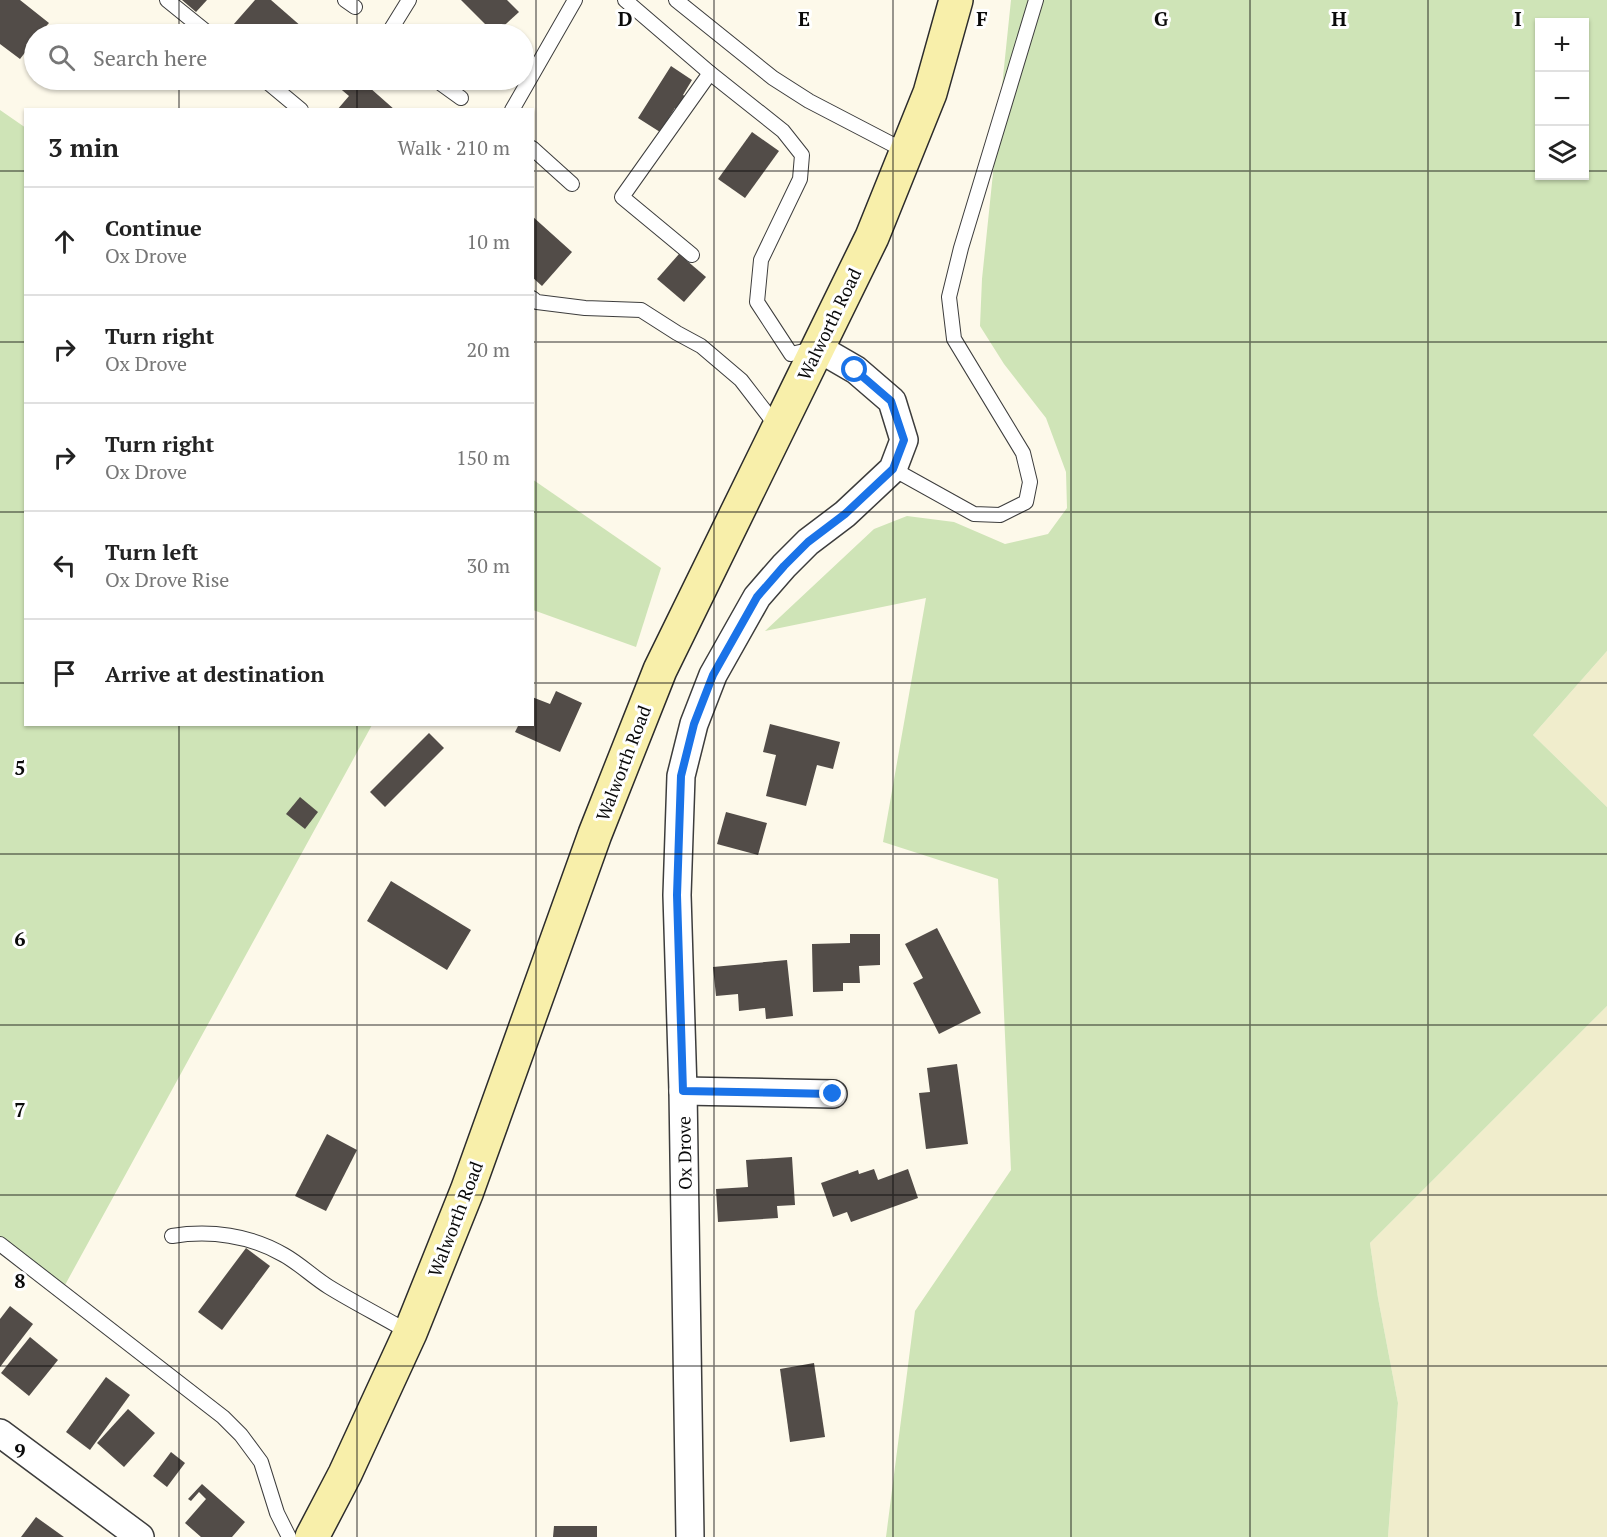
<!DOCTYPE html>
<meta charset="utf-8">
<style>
body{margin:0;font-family:"PT Serif",serif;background:#f6f6f6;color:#222}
.controls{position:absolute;right:18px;top:18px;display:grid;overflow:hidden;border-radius:0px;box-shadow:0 2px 4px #0004}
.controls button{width:54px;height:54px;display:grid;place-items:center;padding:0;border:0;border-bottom:2px solid #e0e0e0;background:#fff;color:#222;font:30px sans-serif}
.stop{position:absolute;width:18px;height:18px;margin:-14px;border:4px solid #1a73e8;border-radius:50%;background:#fff}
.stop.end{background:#1a73e8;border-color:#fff;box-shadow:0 2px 6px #0008}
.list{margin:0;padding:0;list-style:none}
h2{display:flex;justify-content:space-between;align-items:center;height:78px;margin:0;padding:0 24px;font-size:26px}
h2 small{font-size:20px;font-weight:400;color:#767676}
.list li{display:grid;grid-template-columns:39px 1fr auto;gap:18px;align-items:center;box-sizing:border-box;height:108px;padding:0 24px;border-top:2px solid #e0e0e0}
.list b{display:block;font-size:22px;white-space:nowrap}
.list p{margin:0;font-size:20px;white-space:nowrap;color:#767676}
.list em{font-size:20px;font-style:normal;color:#767676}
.icon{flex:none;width:33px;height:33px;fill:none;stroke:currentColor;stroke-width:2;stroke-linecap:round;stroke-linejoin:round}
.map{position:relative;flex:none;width:1607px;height:1537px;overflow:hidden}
.search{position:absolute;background:#fff;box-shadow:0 2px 4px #0004;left:24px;top:24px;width:510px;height:66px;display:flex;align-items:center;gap:15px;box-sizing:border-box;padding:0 21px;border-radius:33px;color:#767676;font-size:22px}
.panel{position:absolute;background:#fff;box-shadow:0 2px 4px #0004;left:24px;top:108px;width:510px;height:618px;border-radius:0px}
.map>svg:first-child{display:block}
.farmland{fill:#f0edcc}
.green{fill:#cfe4b7;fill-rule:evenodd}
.building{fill:#524c48}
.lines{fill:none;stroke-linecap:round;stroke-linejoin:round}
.lane-casing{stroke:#3d3d3d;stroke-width:16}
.street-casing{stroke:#3d3d3d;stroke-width:30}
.secondary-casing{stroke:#2c2c2c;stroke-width:36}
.lane{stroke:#fff;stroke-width:14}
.street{stroke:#fff;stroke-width:27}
.secondary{stroke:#f8efaa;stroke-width:33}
.route{stroke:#1a73e8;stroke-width:8}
.grid{fill:none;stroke:#0a0a0a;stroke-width:1.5;stroke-opacity:0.55}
.labels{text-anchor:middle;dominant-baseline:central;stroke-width:6;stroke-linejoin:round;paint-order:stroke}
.street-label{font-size:18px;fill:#0a0a0a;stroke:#fff}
.grid-label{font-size:20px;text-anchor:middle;font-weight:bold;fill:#0a0a0a;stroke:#fff;stroke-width:6;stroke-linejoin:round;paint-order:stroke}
</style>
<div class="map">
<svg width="1607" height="1537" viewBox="0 0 1607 1537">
<rect width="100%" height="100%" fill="#fdf9ea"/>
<g class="farmland">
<path d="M1607 651V807L1533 735Z"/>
<path d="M1607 1006V1537H1388L1398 1403 1378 1298 1370 1243Z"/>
</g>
<g class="green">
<path d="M1011 0H1607V651L1533 735 1607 807V1006L1370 1243 1378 1298 1398 1403 1388 1537H886L915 1311 1011 1170 998 879 883 842 926 598 765 631 874 529 907 516 954 522 1005 544 1048 534 1067 508 1066 472 1046 418 1004 364 980 326 982 279ZM1540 22H1584V176H1540Z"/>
<path d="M0 110 26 128V724L372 725 65 1285 0 1236Z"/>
<path d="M532 479 661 568 636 647 533 610Z"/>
</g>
<g class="building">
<path d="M0 0H20L49 23 39 34H34V41L20 59 0 44Z"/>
<path d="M182 0H207L196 12Z"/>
<path d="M255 0H271L310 34H229L226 33Z"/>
<path d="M461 0H507L519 12 495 34Z"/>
<path d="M671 66 692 80 683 95 690 99 681 112 675 108 660 132 638 118Z"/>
<path d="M330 80H361L395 110H337L349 96Z"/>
<path d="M752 132 779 151 745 198 718 179Z"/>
<path d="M532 216 572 252 542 286 532 277Z"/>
<path d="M679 254 706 277 684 302 657 279Z"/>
<path d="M556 691 582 703 560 752 515 732 519 724H532V697L550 704Z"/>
<path d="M770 724 840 742 833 769 817 765 806 806 766 796 776 755 763 752Z"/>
<path d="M429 733 444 748 385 807 370 792Z"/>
<path d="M300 797 318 812 305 829 286 814Z"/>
<path d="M726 812 767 823 758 855 717 844Z"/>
<path d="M391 881 471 930 447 970 367 921Z"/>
<path d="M937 928 981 1013 939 1034 913 983 923 978 905 944Z"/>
<path d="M850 934H880V965L859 966 860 983H843V991L813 992 812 944 850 943Z"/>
<path d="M787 960 793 1016 766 1019 765 1008 739 1011 738 994 716 996 713 967Z"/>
<path d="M957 1064 968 1144 926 1149 919 1093 930 1092 927 1068Z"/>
<path d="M327 1134 357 1150 326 1211 295 1196Z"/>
<path d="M792 1157 795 1205 777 1206 778 1218 718 1222 716 1189 748 1187 746 1160Z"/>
<path d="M874 1169 878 1180 908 1169 918 1198 851 1222 847 1212 833 1217 821 1183 858 1170 859 1174Z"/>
<path d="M246 1248 270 1266 222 1330 198 1312Z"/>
<path d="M10 1306 33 1324 0 1367V1319Z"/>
<path d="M30 1337 58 1360 29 1396 1 1373Z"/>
<path d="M814 1363 825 1437 790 1442 780 1369Z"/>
<path d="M106 1377 130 1395 90 1450 66 1432Z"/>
<path d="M128 1409 155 1433 124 1467 97 1443Z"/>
<path d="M171 1452 185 1463 167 1487 153 1476Z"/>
<path d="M202 1484 245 1522 232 1537H201L185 1523 206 1499 199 1492 191 1501 188 1499Z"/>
<path d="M36 1517 64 1537H21Z"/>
<path d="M554 1526H597V1537H553Z"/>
</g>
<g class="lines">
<g class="lane-casing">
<g id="lane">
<path d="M167 0 209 34"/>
<path d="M345 0 355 7"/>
<path d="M625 0 710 73 783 131 802 155 800 179 761 260 757 302 791 354 813 349"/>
<path d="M676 0 773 78 809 101 907 152"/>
<path d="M388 34 409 0"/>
<path d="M265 80 301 110"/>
<path d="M436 80 461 98"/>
<path d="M512 110 575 0"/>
<path d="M532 148 572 184"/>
<path d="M692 255 622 197 710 73"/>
<path d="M532 298 537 302 585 308 641 310 677 333 701 346 741 380 778 428"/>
<path d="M893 469 974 514 1000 515 1026 502 1030 482 1023 453 954 339 949 297 961 248 1036 0"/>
<path d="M172 1236C210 1230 250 1235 284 1255 300 1264 313 1277 329 1287 355 1303 383 1317 410 1333"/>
<path d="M0 1244 223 1417 241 1435 261 1462 277 1513 289 1537"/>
</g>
</g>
<g class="street-casing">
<g id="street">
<path d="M683 1091 833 1094"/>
<path d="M0 1433 140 1537"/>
<path d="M690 1537 683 1091 677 895 681 776 694 724 713 675 757 597 784 566 808 542 845 514 893 469 904 440 892 401 856 370 818 348"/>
</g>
</g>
<g class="secondary-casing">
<path id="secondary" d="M312 1537 345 1474 410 1333 467 1191 595 834 660 670 872 237 930 93 956 0"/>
</g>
<use href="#lane" class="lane"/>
<use href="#street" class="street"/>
<use href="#secondary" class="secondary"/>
</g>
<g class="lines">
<path class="route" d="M833 1094 683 1091 677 895 681 776 694 724 713 675 757 597 784 566 808 542 845 514 893 469 904 440 891 401 855 370"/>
</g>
<path class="grid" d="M179 0V34M357 0V34M536 0V1537M714 0V1537M893 0V1537M1071 0V1537M1250 0V1537M1428 0V1537M179 80V110M357 80V110M0 171H26M532 171H1540M1584 171H1607M0 342H26M532 342H1607M0 512H26M532 512H1607M0 683H26M532 683H1607M179 724V1537M357 724V1537M0 854H1607M0 1025H1607M0 1195H1607M0 1366H1607"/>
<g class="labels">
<g class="street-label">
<text transform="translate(829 324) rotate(-64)">Walworth Road</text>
<text transform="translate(623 763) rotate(-69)">Walworth Road</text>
<text transform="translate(684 1153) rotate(-91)">Ox Drove</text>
<text transform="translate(455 1219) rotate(-69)">Walworth Road</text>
</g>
</g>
<g class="grid-label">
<text x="625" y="26">D</text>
<text x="804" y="26">E</text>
<text x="982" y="26">F</text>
<text x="1161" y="26">G</text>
<text x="1339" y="26">H</text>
<text x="1518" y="26">I</text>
<text x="20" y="775">5</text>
<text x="20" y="946">6</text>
<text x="20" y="1117">7</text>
<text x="20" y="1288">8</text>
<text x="20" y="1458">9</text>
</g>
</svg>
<div class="controls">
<button>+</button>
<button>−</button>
<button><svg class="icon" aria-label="layers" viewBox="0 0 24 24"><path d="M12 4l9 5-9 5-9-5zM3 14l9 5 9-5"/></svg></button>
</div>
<div class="stop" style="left:855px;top:370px"></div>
<div class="stop end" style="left:833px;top:1094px"></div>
<div class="search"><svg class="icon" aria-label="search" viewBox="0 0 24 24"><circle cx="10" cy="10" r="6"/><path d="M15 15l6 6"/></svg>Search here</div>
<section class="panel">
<h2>3 min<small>Walk · 210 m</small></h2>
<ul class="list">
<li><svg class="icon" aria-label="ahead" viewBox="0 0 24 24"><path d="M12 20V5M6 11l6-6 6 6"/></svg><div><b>Continue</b><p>Ox Drove</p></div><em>10 m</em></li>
<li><svg class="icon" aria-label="right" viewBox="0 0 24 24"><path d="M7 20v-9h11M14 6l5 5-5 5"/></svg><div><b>Turn right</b><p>Ox Drove</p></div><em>20 m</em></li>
<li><svg class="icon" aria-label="right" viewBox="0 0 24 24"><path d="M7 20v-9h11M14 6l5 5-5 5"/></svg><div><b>Turn right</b><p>Ox Drove</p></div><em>150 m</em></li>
<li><svg class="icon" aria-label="left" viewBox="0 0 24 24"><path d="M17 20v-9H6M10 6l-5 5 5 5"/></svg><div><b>Turn left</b><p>Ox Drove Rise</p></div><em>30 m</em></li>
<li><svg class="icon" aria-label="arrive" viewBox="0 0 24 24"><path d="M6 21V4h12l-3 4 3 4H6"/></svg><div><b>Arrive at destination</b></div></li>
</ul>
</section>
</div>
